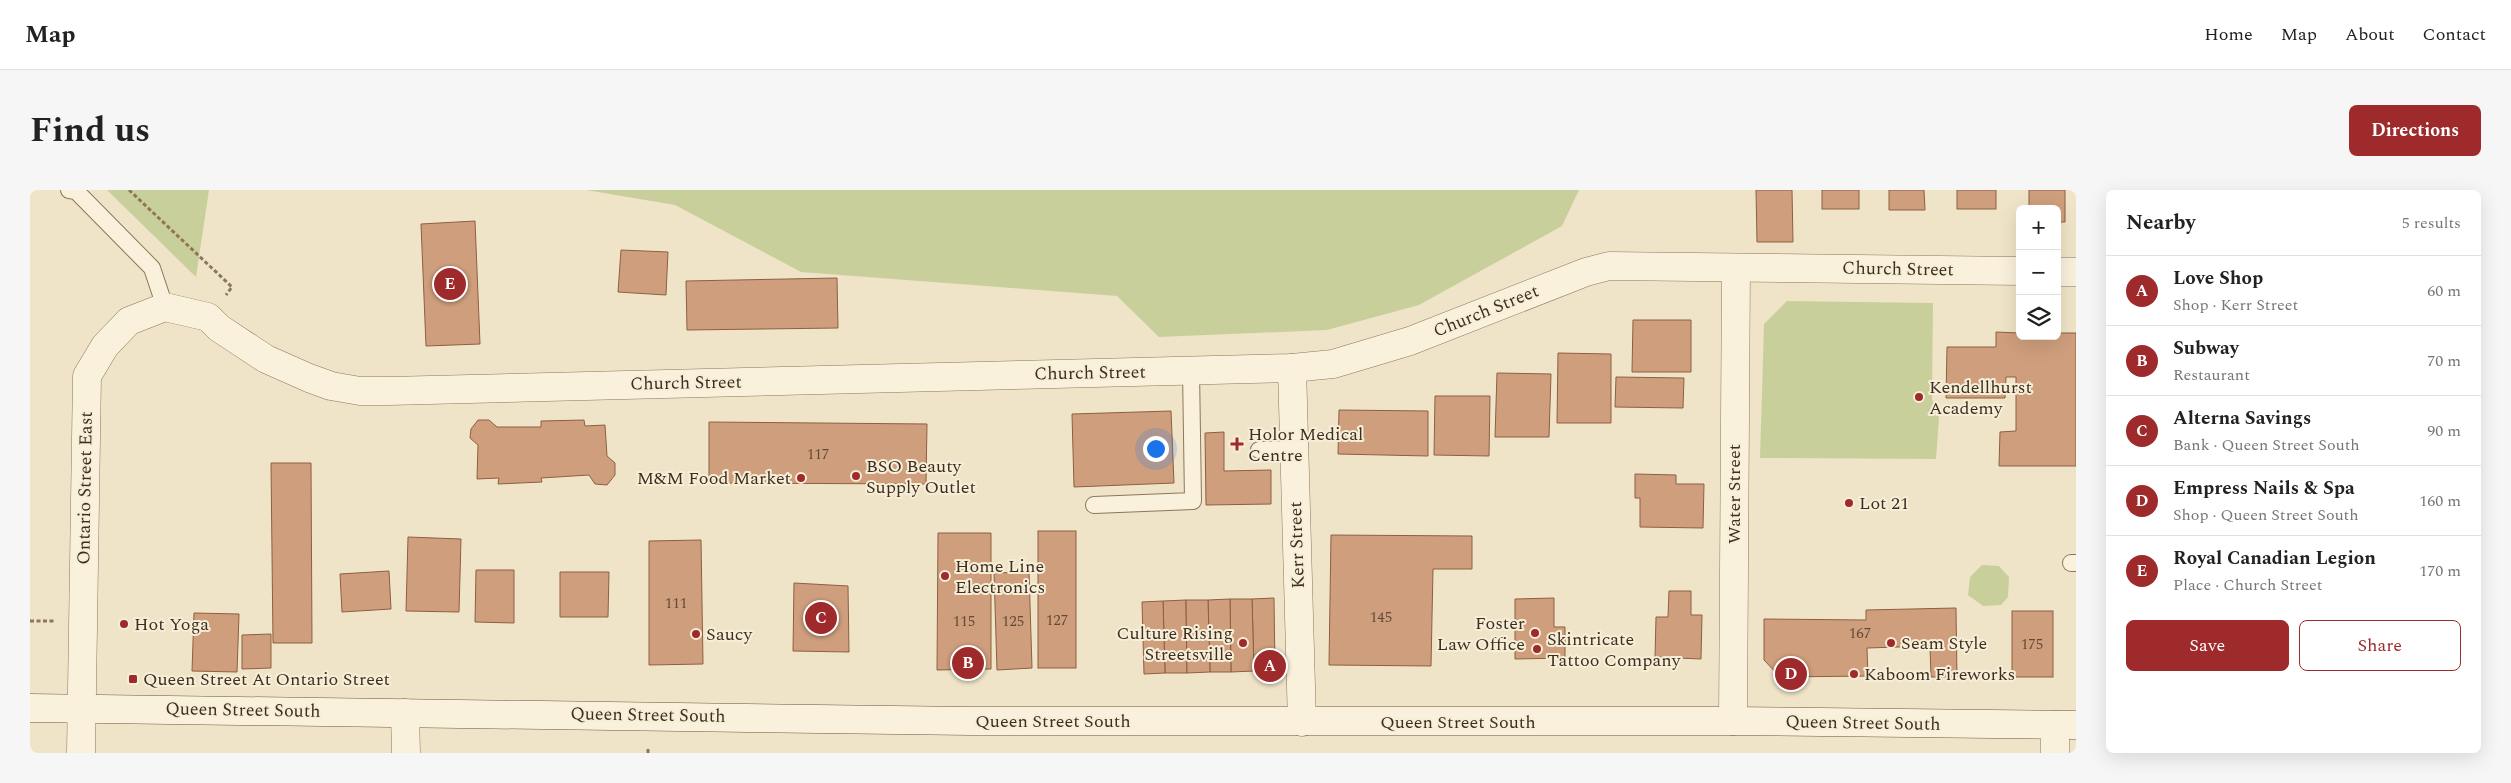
<!DOCTYPE html>
<meta charset="utf-8">
<style>
body{margin:0;font-family:Spectral,serif;background:#f6f6f6;color:#222}
.controls{position:absolute;right:15px;top:15px;display:grid;overflow:hidden;border-radius:8px;box-shadow:0 5px 20px #0002}
.controls button{width:45px;height:45px;display:grid;place-items:center;padding:0;border:0;border-bottom:1px solid #e0e0e0;background:#fff;color:#222;font:25px sans-serif}
.you{position:absolute;left:1125px;top:258px;width:18px;height:18px;margin:-12px;border:4px solid #fff;border-radius:50%;background:#1a73e8;box-shadow:0 0 0 8px #1a73e833}
.badge{display:grid;place-items:center;width:32px;height:32px;border-radius:50%;background:#9e2a2b;color:#fff;font-size:16px;font-weight:700}
.pin{position:absolute;translate:-50% -50%;border:2px solid #fff;box-shadow:0 1px 5px #0006}
.list{margin:0;padding:0;list-style:none}
h2{display:flex;justify-content:space-between;align-items:center;height:65px;margin:0;padding:0 20px;font-size:21px}
h2 small{font-size:16px;font-weight:400;color:#767676}
.list li{display:grid;grid-template-columns:32px 1fr auto;gap:15px;align-items:center;box-sizing:border-box;height:70px;padding:0 20px;border-top:1px solid #e0e0e0}
.list b{display:block;font-size:19px;white-space:nowrap}
.list p{margin:0;font-size:16px;white-space:nowrap;color:#767676}
.list em{font-size:16px;font-style:normal;color:#767676}
.actions{display:flex;gap:10px;padding:15px 20px}
.actions a{flex:1;padding:11px 0;border:1px solid #9e2a2b;border-radius:8px;text-align:center;font-size:18px;color:#9e2a2b}
.actions .main{background:#9e2a2b;color:#fff}
.icon{flex:none;width:28px;height:28px;fill:none;stroke:currentColor;stroke-width:2;stroke-linecap:round;stroke-linejoin:round}
.map{position:relative;flex:none;width:2046px;height:563px;overflow:hidden;border-radius:8px}
header{display:flex;align-items:center;gap:30px;box-sizing:border-box;height:70px;padding:0 25px;background:#fff;border-bottom:1px solid #e0e0e0}
header strong{font-size:24px}
nav{display:flex;gap:28px;margin-inline-start:auto;font-size:18px}
.intro{display:flex;align-items:center;justify-content:space-between;box-sizing:border-box;height:120px;padding:0 30px}
h1{margin:0;font-size:35px}
.button{padding:12px 22px;border-radius:8px;background:#9e2a2b;color:#fff;font-size:18px;font-weight:700}
main{display:flex;gap:30px;padding:0 30px}
aside{flex:1;background:#fff;border-radius:8px;box-shadow:0 5px 20px #0002}
.map>svg:first-child{display:block}
.green{fill:#c9cf9b}
.building{fill:#cf9f7d;stroke:#8d5f41}
.lines{fill:none;stroke-linecap:round;stroke-linejoin:round}
.service-casing{stroke:#8d765c;stroke-width:18}
.minor-casing{stroke:#8d765c;stroke-width:29}
.secondary-casing{stroke:#6f573f;stroke-width:29}
.path{stroke:#8d765c;stroke-width:3;stroke-dasharray:4 2.5;stroke-linecap:butt}
.service{stroke:#faf1dc;stroke-width:16}
.minor{stroke:#faf1dc;stroke-width:28}
.secondary{stroke:#faf1dc;stroke-width:28}
.poi-dot{fill:#9e2a2b;stroke:#f7eed8;stroke-width:2}
.labels{text-anchor:middle;dominant-baseline:central;stroke-width:4;stroke-linejoin:round;paint-order:stroke}
.number-label{font-size:15px;fill:#624a37}
.street-label{font-size:18px;fill:#3d2e20;stroke:#f7eed8}
.poi-label{font-size:18px;fill:#3d2e20;stroke:#f7eed8;text-anchor:start}
</style>
<header>
<strong>Map</strong>
<nav><a>Home</a><a>Map</a><a>About</a><a>Contact</a></nav>
</header>
<div class="intro"><h1>Find us</h1><a class="button">Directions</a></div>
<main>
<div class="map">
<svg width="2046" height="563" viewBox="0 0 2046 563">
<rect width="100%" height="100%" fill="#f0e4c8"/>
<g class="green">
<path d="M77 0H179L166 87Z"/>
<path d="M556 0H1549L1532 36 1389 115 1297 140 1129 147 1087 106 771 82 645 15Z"/>
<path d="M1757 111 1903 113 1902 209 1909 228 1906 269 1730 268 1734 134Z"/>
<path d="M1952 375 1969 376 1979 387 1978 407 1971 415 1953 416 1938 405 1940 387Z"/>
</g>
<g class="building">
<path d="M1726 0H1762L1763 52H1727Z"/>
<rect x="1792" y="0" width="37" height="19"/>
<path d="M1859 0H1894L1895 20H1859Z"/>
<rect x="1927" y="0" width="39" height="19"/>
<path d="M1999 0H2035V32H2027V19H1999Z"/>
<path d="M445 31 450 154 396 156 391 34Z"/>
<path d="M591 60 638 62 636 105 588 102Z"/>
<path d="M807 88 808 138 657 140 656 91Z"/>
<path d="M1603 130H1661V182H1602Z"/>
<path d="M1966 142 1990 143V146H2027V143H2046V276H1969L1970 242 1986 241V187H1976L1975 208H1916L1917 157H1966Z"/>
<path d="M1528 163 1581 164V233H1527Z"/>
<path d="M1467 183 1521 184 1519 247H1465Z"/>
<path d="M1586 187 1654 188 1653 218 1585 217Z"/>
<path d="M1405 206H1460L1459 266 1404 265Z"/>
<path d="M1309 220 1398 221V266L1308 264Z"/>
<path d="M1141 221 1144 293 1044 297 1042 224Z"/>
<path d="M448 230H459L467 237H511V231L554 230 555 236 575 235 577 266 585 273V285L577 295 565 294 559 285 511 288 512 292 468 294 469 288 447 289 448 255 440 248 441 239Z"/>
<path d="M679 232 897 234 896 294 679 293Z"/>
<path d="M1194 242V281L1241 280V314L1176 315 1175 243Z"/>
<path d="M241 273H281L282 453H243Z"/>
<path d="M1605 284 1646 285V294H1674L1673 338 1610 337V308H1605Z"/>
<rect x="1008" y="341" width="38" height="137"/>
<path d="M908 343H961V479L907 480Z"/>
<path d="M1301 345 1442 346V379H1403L1401 476 1299 475Z"/>
<path d="M378 347 431 349 429 422 376 421Z"/>
<path d="M671 350 673 474 619 475V351Z"/>
<path d="M446 380H484V433L445 432Z"/>
<path d="M359 381 361 419 312 422 310 384Z"/>
<path d="M530 382H579L578 427H530Z"/>
<path d="M999 382 1002 478 967 480 964 383Z"/>
<path d="M764 393 818 396 819 462 763 461Z"/>
<path d="M1639 401H1661V425H1672L1671 469 1625 467 1626 427H1638Z"/>
<path d="M1244 408 1245 481H1224L1222 409Z"/>
<path d="M1524 408V437H1535V468L1485 469V409Z"/>
<path d="M1200 409H1222L1224 481 1201 482Z"/>
<path d="M1200 409 1201 482H1180L1178 410Z"/>
<path d="M1156 410 1157 483H1135L1133 411Z"/>
<path d="M1156 410H1178L1180 482 1157 483Z"/>
<path d="M1133 411 1135 483 1114 484 1112 412Z"/>
<path d="M1926 418 1927 487H1901L1900 456 1837 458 1838 486 1750 487 1734 470V429L1836 430V420Z"/>
<rect x="1982" y="421" width="41" height="66"/>
<path d="M164 423 209 424 207 482 162 481Z"/>
<path d="M241 444V478L212 479V445Z"/>
</g>
<g class="lines">
<g class="service-casing">
<g id="service">
<path d="M39 0 46 1 122 78 135 117"/>
<path d="M1229 260 1264 259"/>
<path d="M1064 315 1163 311 1161 180"/>
<path d="M2041 373H2046"/>
</g>
</g>
<g class="minor-casing">
<g id="minor">
<path d="M2027 82H2046"/>
<path d="M1262 178 1272 532"/>
<path d="M375 523 376 563"/>
<path d="M1703 531 1706 78"/>
<path d="M51 563 57 186 75 156 99 131 135 117 178 127 189 138 236 169 279 188 301 196 330 201H359L1262 178 1303 174 1380 151 1556 82 1579 76 1990 81"/>
<path d="M2025 563V535"/>
</g>
</g>
<g class="secondary-casing">
<path id="secondary" d="M0 518 939 531H1703L2046 535"/>
</g>
<g class="path">
<path d="M99 0 202 97 196 105"/>
<path d="M0 431H24"/>
<path d="M618 563V559"/>
</g>
<use href="#service" class="service"/>
<use href="#minor" class="minor"/>
<use href="#secondary" class="secondary"/>
</g>
<g class="poi-dot">
<circle cx="1889" cy="207" r="5"/>
<path d="M1204.5 246.5h5v5h5v5h-5v5h-5v-5h-5v-5h5z"/>
<circle cx="826" cy="286" r="5"/>
<circle cx="771" cy="288" r="5"/>
<circle cx="1819" cy="313" r="5"/>
<circle cx="915" cy="386" r="5"/>
<circle cx="94" cy="434" r="5"/>
<circle cx="1505" cy="443" r="5"/>
<circle cx="666" cy="444" r="5"/>
<circle cx="1213" cy="453" r="5"/>
<circle cx="1861" cy="453" r="5"/>
<circle cx="1507" cy="459" r="5"/>
<circle cx="1824" cy="484" r="5"/>
<rect x="98" y="484" width="10" height="10" rx="2.5"/>
</g>
<g class="labels">
<g class="number-label">
<text x="788" y="264">117</text>
<text x="646" y="413">111</text>
<text x="1351" y="427">145</text>
<text x="1027" y="430">127</text>
<text x="934" y="431">115</text>
<text x="983" y="431">125</text>
<text x="1830" y="443">167</text>
<text x="2002" y="454">175</text>
</g>
<g class="street-label">
<text transform="translate(1868 79) rotate(1)">Church Street</text>
<text transform="translate(1456 121) rotate(-22)">Church Street</text>
<text transform="translate(1060 183) rotate(-1)">Church Street</text>
<text transform="translate(656 193) rotate(-1)">Church Street</text>
<text transform="translate(55 298) rotate(-89)">Ontario Street East</text>
<text transform="translate(1704 304) rotate(-90)">Water Street</text>
<text transform="translate(1267 355) rotate(-92)">Kerr Street</text>
<text transform="translate(213 520) rotate(1)">Queen Street South</text>
<text transform="translate(618 525) rotate(1)">Queen Street South</text>
<text x="1023" y="531">Queen Street South</text>
<text x="1428" y="532">Queen Street South</text>
<text transform="translate(1833 533) rotate(1)">Queen Street South</text>
</g>
<g class="poi-label">
<text x="1899" y="197">Kendellhurst<tspan x="1899" dy="21">Academy</tspan></text>
<text x="1218" y="244">Holor Medical<tspan x="1218" dy="21">Centre</tspan></text>
<text x="836" y="276">BSO Beauty<tspan x="836" dy="21">Supply Outlet</tspan></text>
<text x="761" y="288" text-anchor="end">M&amp;M Food Market</text>
<text x="1829" y="313">Lot 21</text>
<text x="925" y="376">Home Line<tspan x="925" dy="21">Electronics</tspan></text>
<text x="1495" y="433" text-anchor="end">Foster<tspan x="1495" dy="21">Law Office</tspan></text>
<text x="104" y="434">Hot Yoga</text>
<text x="1203" y="443" text-anchor="end">Culture Rising<tspan x="1203" dy="21">Streetsville</tspan></text>
<text x="676" y="444">Saucy</text>
<text x="1517" y="449">Skintricate<tspan x="1517" dy="21">Tattoo Company</tspan></text>
<text x="1871" y="453">Seam Style</text>
<text x="1834" y="484">Kaboom Fireworks</text>
<text x="113" y="489">Queen Street At Ontario Street</text>
</g>
</g>
</svg>
<div class="controls">
<button>+</button>
<button>−</button>
<button><svg class="icon" aria-label="layers" viewBox="0 0 24 24"><path d="M12 4l9 5-9 5-9-5zM3 14l9 5 9-5"/></svg></button>
</div>
<div class="you"></div>
<div class="pin badge" style="left:1240px;top:476px">A</div>
<div class="pin badge" style="left:938px;top:473px">B</div>
<div class="pin badge" style="left:791px;top:428px">C</div>
<div class="pin badge" style="left:1761px;top:484px">D</div>
<div class="pin badge" style="left:420px;top:94px">E</div>
</div>
<aside>
<h2>Nearby<small>5 results</small></h2>
<ul class="list">
<li><span class="badge">A</span><div><b>Love Shop</b><p>Shop · Kerr Street</p></div><em>60 m</em></li>
<li><span class="badge">B</span><div><b>Subway</b><p>Restaurant</p></div><em>70 m</em></li>
<li><span class="badge">C</span><div><b>Alterna Savings</b><p>Bank · Queen Street South</p></div><em>90 m</em></li>
<li><span class="badge">D</span><div><b>Empress Nails &amp; Spa</b><p>Shop · Queen Street South</p></div><em>160 m</em></li>
<li><span class="badge">E</span><div><b>Royal Canadian Legion</b><p>Place · Church Street</p></div><em>170 m</em></li>
</ul>
<div class="actions"><a class="main">Save</a><a>Share</a></div>
</aside>
</main>
